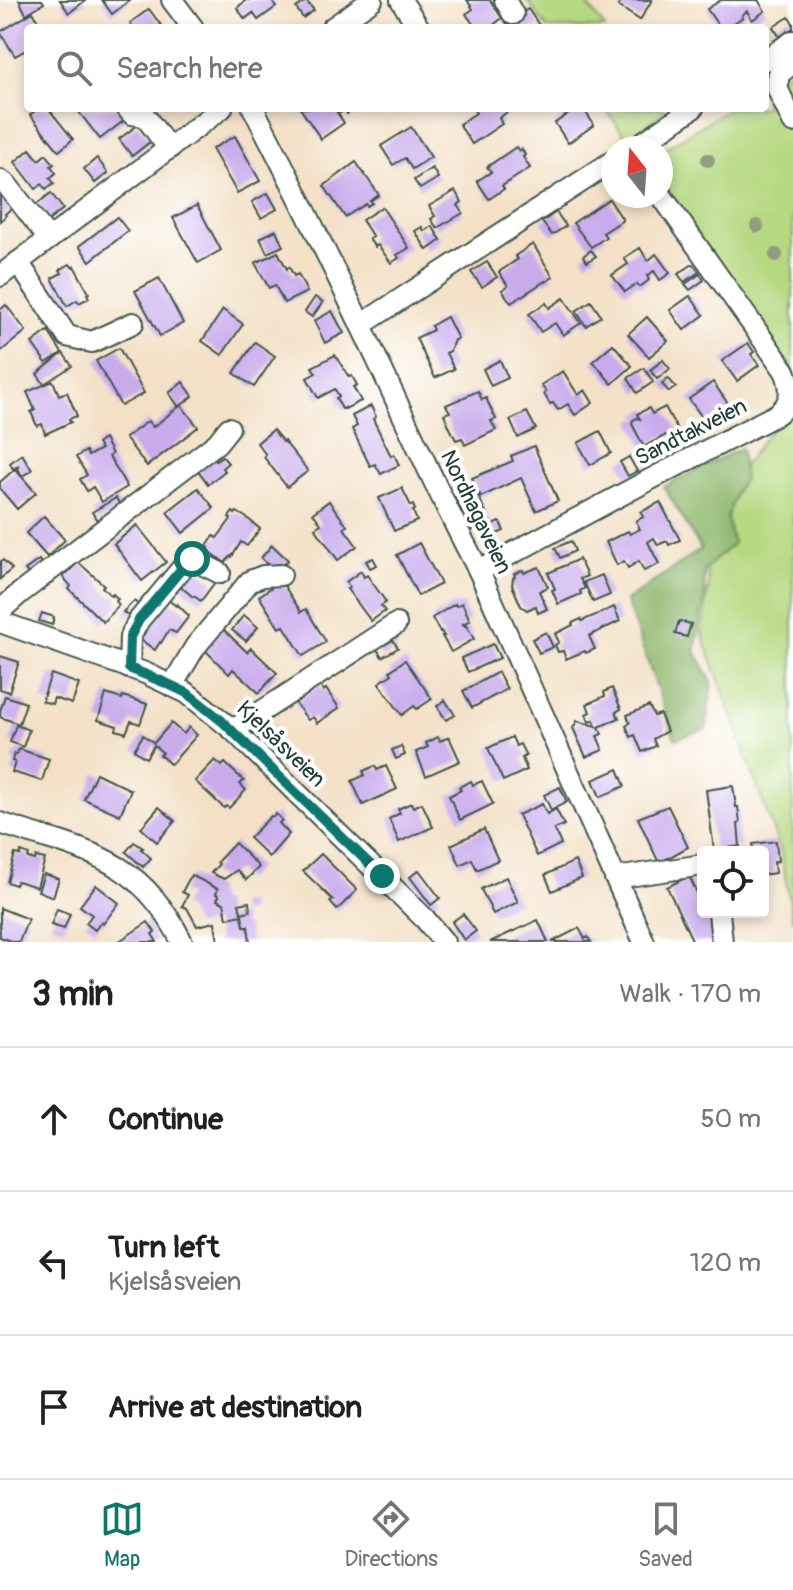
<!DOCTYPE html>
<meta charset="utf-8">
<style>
body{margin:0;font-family:Pangolin,sans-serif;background:#f6f6f6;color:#202124}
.controls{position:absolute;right:24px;bottom:24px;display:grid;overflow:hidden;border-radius:8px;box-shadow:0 4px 12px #0003}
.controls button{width:72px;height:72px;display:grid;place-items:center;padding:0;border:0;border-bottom:2px solid #e0e0e0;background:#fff;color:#202124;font:40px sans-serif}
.compass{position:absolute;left:601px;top:136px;width:72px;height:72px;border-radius:50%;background:#fff;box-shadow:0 4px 12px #0003;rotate:343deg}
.stop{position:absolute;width:24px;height:24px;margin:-18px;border:6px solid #0f766e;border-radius:50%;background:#fff}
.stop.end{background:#0f766e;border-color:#fff;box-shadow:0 2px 8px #0008}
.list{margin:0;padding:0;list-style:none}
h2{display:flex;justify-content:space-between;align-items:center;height:104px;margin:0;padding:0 32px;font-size:34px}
h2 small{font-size:26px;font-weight:400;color:#757577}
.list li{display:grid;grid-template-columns:52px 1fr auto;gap:24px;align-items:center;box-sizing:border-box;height:144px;padding:0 32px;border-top:2px solid #e0e0e0}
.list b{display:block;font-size:30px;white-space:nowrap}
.list p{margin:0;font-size:26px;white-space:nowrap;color:#757577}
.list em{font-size:26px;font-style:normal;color:#757577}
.icon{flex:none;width:44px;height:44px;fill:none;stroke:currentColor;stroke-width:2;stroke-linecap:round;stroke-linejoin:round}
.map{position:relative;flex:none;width:793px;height:942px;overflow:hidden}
.search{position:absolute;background:#fff;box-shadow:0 4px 12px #0003;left:24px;right:24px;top:24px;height:88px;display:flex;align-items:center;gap:20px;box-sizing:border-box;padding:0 28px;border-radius:8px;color:#757577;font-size:30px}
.sheet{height:536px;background:#fff}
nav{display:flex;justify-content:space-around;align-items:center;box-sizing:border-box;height:112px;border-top:2px solid #e0e0e0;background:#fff;font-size:22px;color:#757577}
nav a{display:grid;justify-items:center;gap:4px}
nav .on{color:#0f766e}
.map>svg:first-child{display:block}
.green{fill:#b5d880;stroke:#6a8a5a;stroke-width:2}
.forest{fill:#90b86e;stroke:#587a51;stroke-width:2}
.building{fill:#c9abec}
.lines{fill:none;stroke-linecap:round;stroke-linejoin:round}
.minor-casing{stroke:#3f554a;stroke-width:24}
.minor{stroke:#fff;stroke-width:20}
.tree{fill:#939c80}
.route{stroke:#0f766e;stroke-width:10}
.labels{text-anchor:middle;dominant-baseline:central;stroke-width:8;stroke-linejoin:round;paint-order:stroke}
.street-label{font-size:22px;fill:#1f3d34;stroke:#fff}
</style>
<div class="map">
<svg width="793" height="942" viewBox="0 0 793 942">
<rect width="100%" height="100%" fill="#fff"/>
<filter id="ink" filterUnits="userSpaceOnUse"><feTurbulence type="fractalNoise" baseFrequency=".0125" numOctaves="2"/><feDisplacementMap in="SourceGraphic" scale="16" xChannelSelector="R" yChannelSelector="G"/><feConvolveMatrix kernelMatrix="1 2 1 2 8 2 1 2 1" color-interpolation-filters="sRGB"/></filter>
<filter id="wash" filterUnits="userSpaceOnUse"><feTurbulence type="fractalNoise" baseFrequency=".006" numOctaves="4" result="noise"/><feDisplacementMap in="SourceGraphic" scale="32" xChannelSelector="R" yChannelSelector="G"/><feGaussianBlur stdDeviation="1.8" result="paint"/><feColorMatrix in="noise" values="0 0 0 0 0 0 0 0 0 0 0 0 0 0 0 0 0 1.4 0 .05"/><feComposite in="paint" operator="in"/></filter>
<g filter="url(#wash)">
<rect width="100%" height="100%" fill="#f3e0c6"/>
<g class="green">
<path d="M527 0H584L605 28H547Z"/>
<path d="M791 70 793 73V379L661 180V151L730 108H765V86Z"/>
<path d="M605 108H663L665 111 627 139Z"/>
<path d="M793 401V921L781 852 702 633 709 582 698 525Z"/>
</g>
<path class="forest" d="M741 448 744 479 736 491 727 518 733 544 704 570 705 595 695 651 712 682 706 729 675 739 626 601 701 549 664 487Z"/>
<g id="blocks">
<g class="building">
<path d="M19 0H42L44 3 26 14Z"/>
<path d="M60 0H86L69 13Z"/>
<path d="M102 0H130L112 14Z"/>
<path d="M246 0H271L276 7 258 20 253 13 245 19 237 8Z"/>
<path d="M467 0H490L502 18 490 28H476L466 14 473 9Z"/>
<path d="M622 0H652L640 20 618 6Z"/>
<path d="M721 0H758L765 11 752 20 747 11 742 15 743 17 726 28H720L707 9Z"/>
<path d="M306 1 314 10 303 18 296 8Z"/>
<path d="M149 9 163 28H133L130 23Z"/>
<path d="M528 9 539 25 535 28H511L507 22Z"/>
<path d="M33 12 41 26 38 28H28V49L15 56 0 32Z"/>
<path d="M789 17 793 23V28L780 37 773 27Z"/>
<path d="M39 108H48L73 139 59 151 30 115Z"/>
<path d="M84 108H121L126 119 100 139 79 112Z"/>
<path d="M300 108H355L347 114 345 110 340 113 338 109 336 111 344 123 321 139Z"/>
<path d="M473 108H509L510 110 499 118 502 124 472 144 459 124 476 113Z"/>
<path d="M571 108H583L594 125 568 143 555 123 573 111Z"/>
<path d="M138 125 151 141 132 156 119 139Z"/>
<path d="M411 127 431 157 412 169 405 158 393 165 381 146Z"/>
<path d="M235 136 260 181 237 193 212 149Z"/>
<path d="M516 147 519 151 522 149 525 155 523 157 530 168 502 186 504 189 489 199 477 181 491 172 487 167Z"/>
<path d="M30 149 39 160 46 154 54 164 51 166 56 173 50 178 54 183 46 189 42 184 36 189 15 162Z"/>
<path d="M97 158 108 173 95 183 84 169Z"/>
<path d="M356 162 379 195 370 201 372 203 367 206 366 204 345 217 324 186Z"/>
<path d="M432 168 438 178 420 189 414 180Z"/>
<path d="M0 190 13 207 5 214 6 216 0 221Z"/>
<path d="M455 191 462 202 458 205 463 213 437 228 431 219 435 216 429 206Z"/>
<path d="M51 193 63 209 48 221 36 205Z"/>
<path d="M268 193 277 209 261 218 252 202Z"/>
<path d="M609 199 623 220 603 233 606 237 591 247 573 223Z"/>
<path d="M197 205 221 250 198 263 173 218Z"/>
<path d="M382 207 409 248 397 255 399 258 391 263 378 245 375 247 369 239 373 237 362 220Z"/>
<path d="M556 212 566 226 552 235 542 222Z"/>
<path d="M117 217 128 231 90 261 79 246Z"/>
<path d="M432 226 441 240 427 250 415 231 422 227 424 231Z"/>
<path d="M276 230 283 246 267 253 260 238Z"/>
<path d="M533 244 553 277 546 282 545 281 511 303 502 290 508 286 499 272 518 259 515 256Z"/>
<path d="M640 248 648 261 656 254 670 273 660 280 654 271 647 276 649 280 640 287 637 284 625 292 612 275 628 264 624 258Z"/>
<path d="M591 250 596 256 587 262 583 256Z"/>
<path d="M278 252 287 269 289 267 294 276 298 274 307 292 284 303 275 285 269 288 255 263Z"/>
<path d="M487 262 497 277 482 287 471 272Z"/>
<path d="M70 264 72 267 74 266 89 293 87 294 89 298 79 303 77 300 67 306 52 278 62 273 60 270Z"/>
<path d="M693 264 699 272 684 282 678 274Z"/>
<path d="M700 274 704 280 690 290 685 284Z"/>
<path d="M159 278 183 323 160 336 135 291Z"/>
<path d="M690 296 704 315 684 330 670 310Z"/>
<path d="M315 297 323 302 312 317 305 312Z"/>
<path d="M564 298 581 323 563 335 555 323 541 332 529 314 546 303 549 308Z"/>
<path d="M591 301 601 316 586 326 576 311Z"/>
<path d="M6 305 26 331 0 352V310Z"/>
<path d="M223 310 243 324 222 355 202 341Z"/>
<path d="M332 311 344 333 325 343 314 321Z"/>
<path d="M447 317 458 339 454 340 450 351 446 353 454 369 435 378 416 338 433 330 431 326Z"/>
<path d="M647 317 668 341 649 357 628 334Z"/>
<path d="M48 331 62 353 46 363 32 343Z"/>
<path d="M255 342 275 356 254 387 234 373Z"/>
<path d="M748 343 754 352 751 354 759 365 737 381 722 361Z"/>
<path d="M613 344 632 366 612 384 593 361Z"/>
<path d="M119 348 144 393 121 406 96 361Z"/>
<path d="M63 353 72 366 44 384 37 374Z"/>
<path d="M335 355 349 377 352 376 357 385 353 387 361 401 345 409V408L342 409 336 398 339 397 335 389 318 398 307 378 316 373 312 367Z"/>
<path d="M500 360 508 378 491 386 483 369Z"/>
<path d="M663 360 670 369 657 379 650 370Z"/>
<path d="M644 368 653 382 637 393 628 378Z"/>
<path d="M563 371 578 395 585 390 593 403 575 415 568 404 558 410 553 403 550 404 544 394 546 392 541 385Z"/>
<path d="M668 378 676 387 669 392 662 384Z"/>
<path d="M53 381 59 395 67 392 77 416 69 419 71 422 45 434 42 424 37 426 31 412 35 410 27 392Z"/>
<path d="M183 382 193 396 179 407 169 393Z"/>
<path d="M713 382 731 408 707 424 689 399Z"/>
<path d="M478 391 482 400 486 398 491 409 496 419 491 421 496 430 465 445 462 438 456 440 450 428 444 414 450 412 446 405Z"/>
<path d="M181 405 198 427 147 466 125 438 148 421 153 427Z"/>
<path d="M371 406 376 417 373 419 391 456 394 454 399 465 381 474 375 464 370 466 352 429 357 426 352 416Z"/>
<path d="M665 407 677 429 644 447 632 424 633 420 637 418 640 419 637 414 649 408 652 414Z"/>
<path d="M527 412 536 429 518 438 510 420Z"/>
<path d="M273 430 283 442 284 441 308 471 287 487 264 457 266 455 257 443Z"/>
<path d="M600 431 611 453 590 465 578 443Z"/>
<path d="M104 439 112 454 109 456 127 487 102 502 93 487 87 491 80 479 87 475 76 457 86 451 88 456 101 449 97 444Z"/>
<path d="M534 446 558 501 536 511 521 478 481 497 472 478 513 461 511 456Z"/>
<path d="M22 454 32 470 22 476 17 467 19 465 13 469 10 463Z"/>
<path d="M222 456 228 463 222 468 225 471 208 484 197 469 214 457 216 460Z"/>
<path d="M629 457 637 471 628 476 620 462Z"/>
<path d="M15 469 36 493 17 509 0 489V482Z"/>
<path d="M198 488 214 508 183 533 167 512Z"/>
<path d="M402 488 411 506 413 505 415 510 413 511 417 521 394 531 379 498Z"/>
<path d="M475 488 490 523 470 531 455 497Z"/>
<path d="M116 498 121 507 98 522 92 512Z"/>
<path d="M329 501 347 526 344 528 357 546 338 560 315 528 321 524 313 513Z"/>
<path d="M660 502 680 540 669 545 667 541 658 545 654 538 648 542 659 564 644 571 639 561 628 568 624 561 617 565 606 542 628 531 630 534 640 529 636 521 643 517 641 512Z"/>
<path d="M233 512 235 514 237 512 247 518 260 529 247 546 241 542 232 557 231 556 225 563 208 550 209 548 207 546 214 536 217 538 231 519 229 517Z"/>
<path d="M44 516 65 540 47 557 26 533Z"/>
<path d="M500 522 504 531 492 536 488 527Z"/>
<path d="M137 525 166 562 142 581 114 544Z"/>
<path d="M571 541 575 551 560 558 555 548Z"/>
<path d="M419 543 441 584 418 596 397 555Z"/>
<path d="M272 545 288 560 276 573 261 558Z"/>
<path d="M373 558 377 565 370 568 366 561Z"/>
<path d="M579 559 587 576 580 579 585 588 580 591 581 594 558 604 552 590 555 589 548 573Z"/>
<path d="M3 560 12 569 0 579V562Z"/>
<path d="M39 560 45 568 32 578 25 570Z"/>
<path d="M78 562 104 585 102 587 111 596 113 594 118 599 116 601 119 605 103 622 69 589 71 586 63 577Z"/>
<path d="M193 566 215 582 201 601 194 596 193 597 179 585Z"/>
<path d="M539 567 548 587 539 591 547 609 538 613 536 606 527 610 521 606 512 585 513 578 515 577 514 574 523 570 524 573Z"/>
<path d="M361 571 364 577 367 575 386 602 381 606 385 611 371 621 347 589 350 587 346 582Z"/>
<path d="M602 575 610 595 593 602 584 582Z"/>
<path d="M281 581 301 612 306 609 326 642 303 656 284 626 279 628 259 596Z"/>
<path d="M166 598 176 606 177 604 189 616 176 633 169 630 161 643 160 642 155 650 137 637Z"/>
<path d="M134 601 140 606 129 617 123 612Z"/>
<path d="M462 603 470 620 463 624 465 626 466 625 474 639 451 652 442 636H444L441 631 440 632 432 618 455 604 456 606Z"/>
<path d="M614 607 620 621 589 636 595 649 586 653 585 651 566 659 563 651 558 652 555 645 559 642 555 634 573 625 572 623 581 619 582 621Z"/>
<path d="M42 613 54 617 52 625 39 621Z"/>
<path d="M244 615 258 627 246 641 232 630Z"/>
<path d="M679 621 691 624 687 637 675 634Z"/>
<path d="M222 628 247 652 251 648 277 673 259 693 233 669 229 674 203 648Z"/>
<path d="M546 632 553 647 539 653 532 639Z"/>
<path d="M393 640 398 648 382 657 377 649Z"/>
<path d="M493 644 500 658 468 672 461 658Z"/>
<path d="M0 656 19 662 9 692 0 689Z"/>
<path d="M405 660 432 699 417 709 414 706 402 715 379 683 392 674 390 671Z"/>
<path d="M498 672 507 689 472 708 463 691Z"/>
<path d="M51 674 79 684 72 704 54 698 52 704 42 701Z"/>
<path d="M320 685 323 691 326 689 339 708 317 723 313 717 308 720 295 703Z"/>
<path d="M612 688 621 709 616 712 619 718 599 727 602 734 597 736 603 750 586 757 573 728 577 721 596 726 594 720 589 722 586 714 590 712 587 704 605 696 604 692Z"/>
<path d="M106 694 122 699 123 696 147 704 140 724 131 721 126 733 116 730 117 726 98 720Z"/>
<path d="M5 696 26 703 19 724 0 717V711Z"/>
<path d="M445 700 455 715 446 720 437 706Z"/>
<path d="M649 706 654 716 660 714 667 731 653 739 656 746 642 752 635 735 631 737 626 726 630 723 627 715Z"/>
<path d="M171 723 184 734 189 727 197 735 173 762 170 764 160 755 163 753 154 745 146 758 134 750 143 735 154 743Z"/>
<path d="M16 725 29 730 23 747 10 742Z"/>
<path d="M438 737 440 741 449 737 460 761 426 776 416 752 428 747 426 743Z"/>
<path d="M512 737 516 746 520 744 526 756 522 758 527 770 503 781 488 748Z"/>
<path d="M401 746 405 755 396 759 392 750Z"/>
<path d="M19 749 49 759 42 781 12 772 15 762 12 761 14 753 17 754Z"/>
<path d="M215 760 222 766 225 763 244 781 240 784 246 790 229 808 226 806 224 808 195 781Z"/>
<path d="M375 766 377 770 386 766 397 789 363 805 352 781 365 775 363 771Z"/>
<path d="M618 769 625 786 600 797 593 780Z"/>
<path d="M96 773 131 790 120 815 84 799Z"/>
<path d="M471 781 473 785 482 781 493 804 460 820 449 796 461 790 459 787Z"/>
<path d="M733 786 736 807H738L740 823 738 824 740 846 714 850 706 790Z"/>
<path d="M560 787 567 802 551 810 544 795Z"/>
<path d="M411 803 413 807 422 803 433 827 399 842 389 819 400 813 398 809Z"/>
<path d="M542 804 547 814 556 809 564 825 554 829 561 844 537 856 518 815Z"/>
<path d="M668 806 688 847 659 863 638 818Z"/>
<path d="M159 807 175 821 157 842 141 828Z"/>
<path d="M276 814 282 820 279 823 289 834 269 857 249 838 271 816 273 817Z"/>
<path d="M484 829 498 860 477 870 472 859 460 865 451 845Z"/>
<path d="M776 841 778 861 774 862 775 873 763 875V852H754L753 844Z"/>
<path d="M134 842 143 848 141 849 151 858 143 867 126 852Z"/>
<path d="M235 843 259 867 246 880 237 870 224 879 211 873 219 864 217 862Z"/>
<path d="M21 852 29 855 28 858 35 860 36 857 45 859 37 887 17 881 15 885 7 882 15 854 20 855Z"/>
<path d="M321 854 357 890 337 910 330 902 333 900 303 871Z"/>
<path d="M575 861 582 878 552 891 545 875Z"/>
<path d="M419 870 440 898 431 905 410 877Z"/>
<path d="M44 874 59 879 53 897 38 891Z"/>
<path d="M191 875 218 889 216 894 219 896 217 900 224 903 227 918 242 915 244 926H248L250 942H218L215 922 197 926 187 908 182 906 188 895 182 892Z"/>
<path d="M689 876 703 905V912H706L714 928V933L710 935 714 942H693L667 887Z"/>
<path d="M506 877 518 902 493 914 481 889Z"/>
<path d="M96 885 119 903 103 924 101 922 95 930 86 923 92 915 80 906Z"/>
<path d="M249 902 250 911 241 913 239 904Z"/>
<path d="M0 908 28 919 19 942H13L0 937Z"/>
<path d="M57 909 70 914 64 929 51 925Z"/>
<path d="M463 914 476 931 464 940 452 922Z"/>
<path d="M538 920 548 942H490L503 936Z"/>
<path d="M148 922 155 932 152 934 157 942H118Z"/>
<path d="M579 928 585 939 588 937 591 942H552Z"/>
</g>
</g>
</g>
<g filter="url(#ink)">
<use href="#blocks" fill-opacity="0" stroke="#3f554a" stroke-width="2"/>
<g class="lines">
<g class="minor-casing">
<g id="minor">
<path d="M172 0 193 28"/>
<path d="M401 0 419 28"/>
<path d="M505 0 513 14"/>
<path d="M332 28 372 0"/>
<path d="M765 60 793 41"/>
<path d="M793 63 778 75V90L793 122"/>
<path d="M127 108 132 114 145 116 169 149"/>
<path d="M253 108C299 195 341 283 383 372 414 439 444 506 479 571L644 942"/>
<path d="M645 141 693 108"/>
<path d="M0 180 7 185 49 239"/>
<path d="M18 262 67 336 92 342 133 323"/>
<path d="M0 276 222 108"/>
<path d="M361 325 613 161"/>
<path d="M479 571 651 479 774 416C792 405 793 390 785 371L661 195"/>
<path d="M0 611 19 594 217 443 229 428"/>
<path d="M0 622 145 673 187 693 233 730 425 919 444 942"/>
<path d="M129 668 130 637 139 620 188 561 192 559 220 573"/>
<path d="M172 686 195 647 250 581 263 576 281 575"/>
<path d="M233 730 396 624"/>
<path d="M0 823C83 851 139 855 182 942"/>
<path d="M615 878 703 865"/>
<path d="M719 912 722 942"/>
</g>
</g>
<use href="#minor" class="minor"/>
</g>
<g class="tree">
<circle cx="708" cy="160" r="7"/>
<circle cx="757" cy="226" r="7"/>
<circle cx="776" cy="255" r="7"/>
</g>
</g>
<g class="lines" filter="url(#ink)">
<path class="route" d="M192 559 188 561 139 620 130 637 129 668 166 683 187 693 222 721 382 876"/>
</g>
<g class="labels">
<g class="street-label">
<text transform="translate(691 432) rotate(-27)">Sandtakveien</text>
<text transform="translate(476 512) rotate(64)">Nordhagaveien</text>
<text transform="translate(281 744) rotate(44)">Kjelsåsveien</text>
</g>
</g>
</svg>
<div class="controls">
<button><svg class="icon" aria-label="locate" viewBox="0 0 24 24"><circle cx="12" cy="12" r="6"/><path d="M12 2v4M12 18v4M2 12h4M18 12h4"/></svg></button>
</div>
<svg class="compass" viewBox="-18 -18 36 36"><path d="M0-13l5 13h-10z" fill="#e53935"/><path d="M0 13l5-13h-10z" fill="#757577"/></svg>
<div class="stop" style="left:192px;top:559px"></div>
<div class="stop end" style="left:382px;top:876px"></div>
<div class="search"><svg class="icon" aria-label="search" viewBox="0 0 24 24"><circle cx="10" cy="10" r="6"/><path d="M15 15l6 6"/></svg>Search here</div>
</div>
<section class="sheet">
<h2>3 min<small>Walk · 170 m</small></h2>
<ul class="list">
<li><svg class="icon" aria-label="ahead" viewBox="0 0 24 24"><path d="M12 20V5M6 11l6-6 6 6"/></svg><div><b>Continue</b></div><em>50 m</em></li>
<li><svg class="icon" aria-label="left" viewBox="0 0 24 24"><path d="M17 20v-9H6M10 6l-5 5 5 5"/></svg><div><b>Turn left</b><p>Kjelsåsveien</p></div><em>120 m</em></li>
<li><svg class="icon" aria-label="arrive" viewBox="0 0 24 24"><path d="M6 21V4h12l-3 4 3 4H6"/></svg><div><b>Arrive at destination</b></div></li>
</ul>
</section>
<nav>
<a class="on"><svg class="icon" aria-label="map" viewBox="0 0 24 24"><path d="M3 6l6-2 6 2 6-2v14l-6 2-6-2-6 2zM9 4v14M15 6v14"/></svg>Map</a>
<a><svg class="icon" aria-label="directions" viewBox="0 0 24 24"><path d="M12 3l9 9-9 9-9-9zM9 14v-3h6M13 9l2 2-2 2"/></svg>Directions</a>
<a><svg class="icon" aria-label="saved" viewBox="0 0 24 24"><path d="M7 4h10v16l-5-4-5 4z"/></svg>Saved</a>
</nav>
